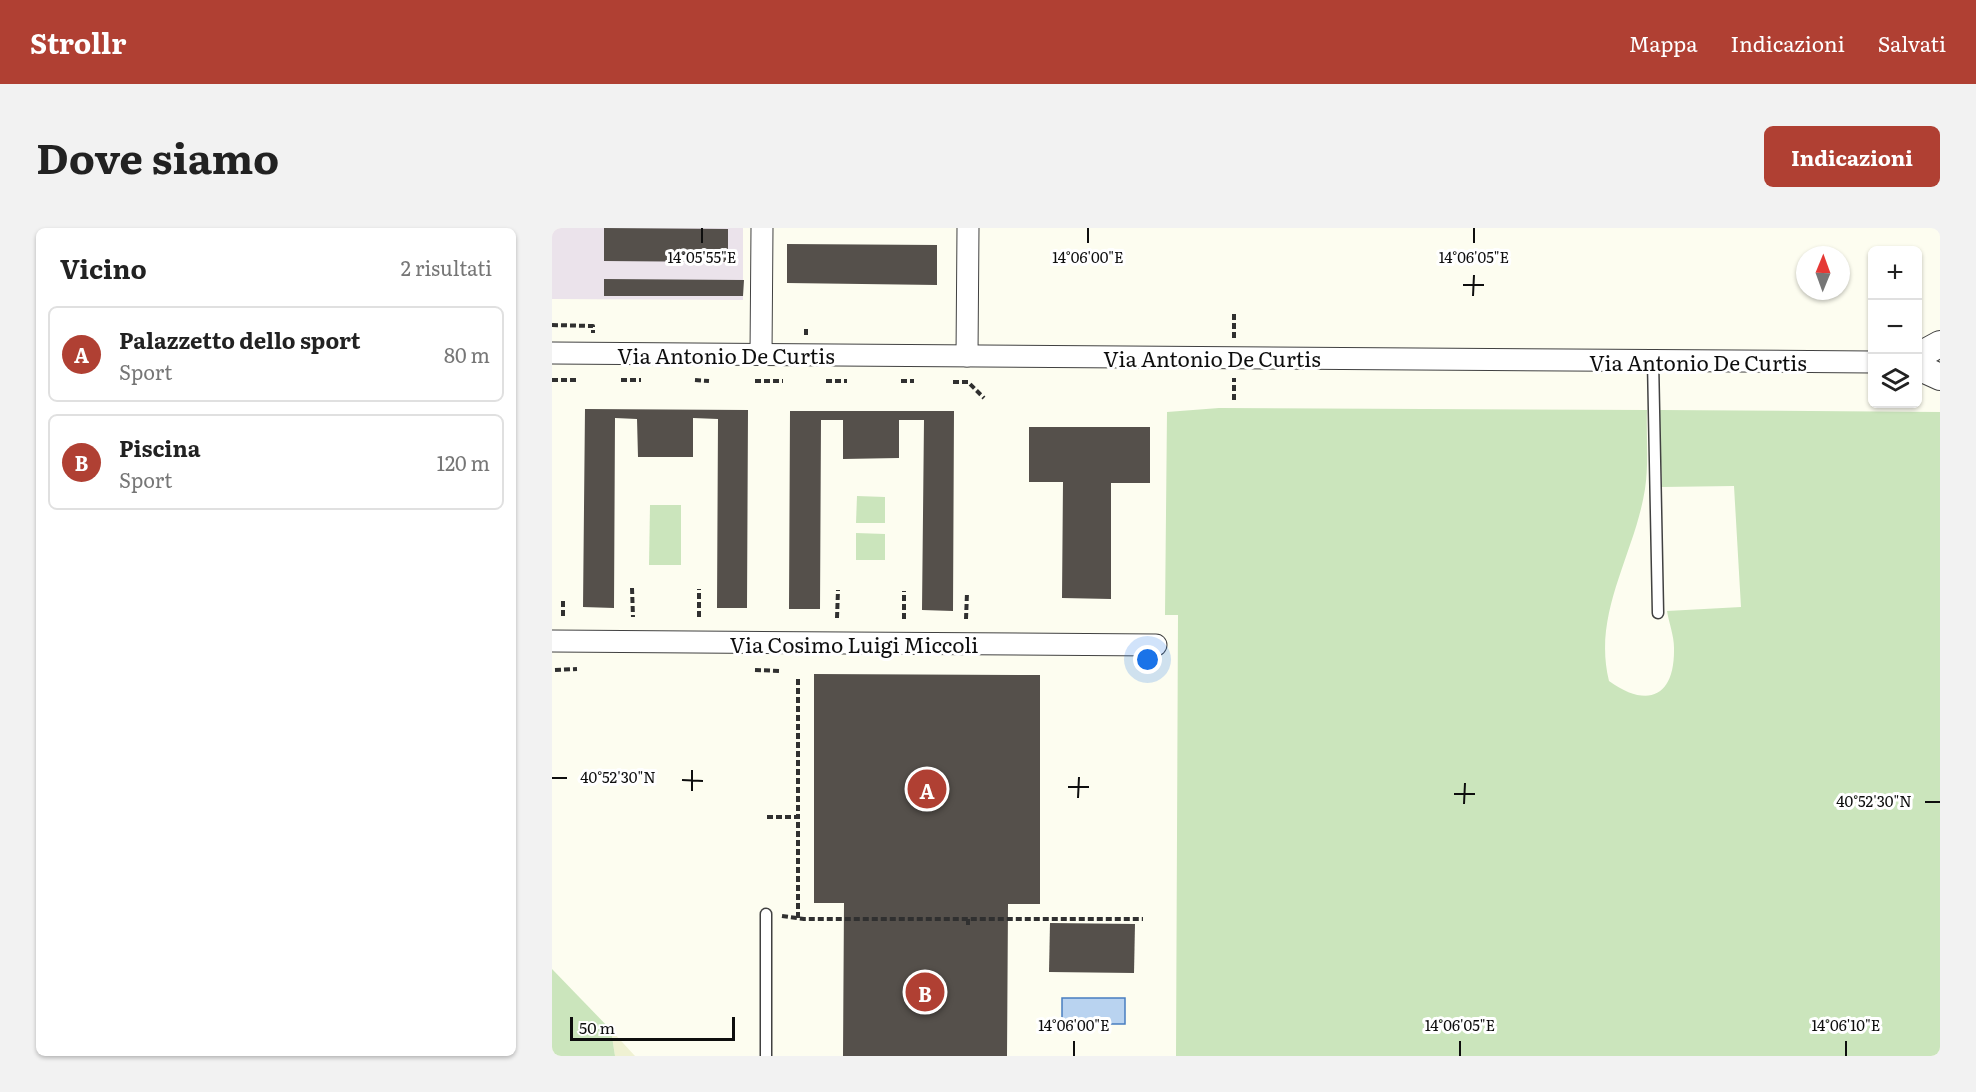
<!DOCTYPE html>
<html lang="it">
<meta charset="utf-8">
<style>
body{margin:0;font-family:Literata,serif;background:#f2f2f2;color:#222}
.controls{position:absolute;right:18px;top:18px;display:grid;overflow:hidden;border-radius:9px;box-shadow:0 2px 4px #0004}
.controls button{width:54px;height:54px;display:grid;place-items:center;padding:0;border:0;border-bottom:2px solid #e0e0e0;background:#fff;color:#222;font:30px sans-serif}
.compass{position:absolute;left:1244px;top:18px;width:54px;height:54px;border-radius:50%;background:#fff;box-shadow:0 2px 4px #0004;rotate:1deg}
.scale{position:absolute;left:18px;bottom:15px;width:165px;box-sizing:border-box;padding-left:6px;border:3px solid #0e0e0e;border-top:0;font-size:16px;line-height:21px;white-space:nowrap;color:#0e0e0e;-webkit-text-stroke:4px #fff;paint-order:stroke}
.you{position:absolute;left:596px;top:432px;width:21px;height:21px;margin:-15px;border:4px solid #fff;border-radius:50%;background:#1a73e8;box-shadow:0 0 0 9px #1a73e833}
.badge{display:grid;place-items:center;width:39px;height:39px;border-radius:50%;background:#b04033;color:#fff;font-size:20px;font-weight:700}
.pin{position:absolute;translate:-50% -50%;border:3px solid #fff;box-shadow:0 2px 6px #0006}
.list{margin:0;padding:0;list-style:none}
h2{display:flex;justify-content:space-between;align-items:center;height:78px;margin:0;padding:0 24px;font-size:26px}
h2 small{font-size:20px;font-weight:400;color:#767676}
.list li{display:grid;grid-template-columns:39px 1fr auto;gap:18px;align-items:center;box-sizing:border-box;height:96px;margin:0 12px 12px;padding:0 12px;border:2px solid #e0e0e0;border-radius:9px}
.list b{display:block;font-size:22px;white-space:nowrap}
.list p{margin:0;font-size:20px;white-space:nowrap;color:#767676}
.list em{font-size:20px;font-style:normal;color:#767676}
.icon{flex:none;width:33px;height:33px;fill:none;stroke:currentColor;stroke-width:2;stroke-linecap:round;stroke-linejoin:round}
.map{position:relative;flex:none;width:1388px;height:828px;overflow:hidden;border-radius:9px}
header{display:flex;align-items:center;gap:36px;box-sizing:border-box;height:84px;padding:0 30px;background:#b04033;color:#fff}
header strong{font-size:28px}
nav{display:flex;gap:33px;margin-inline-start:auto;font-size:21px}
.intro{display:flex;align-items:center;justify-content:space-between;box-sizing:border-box;height:144px;padding:0 36px}
h1{margin:0;font-size:42px}
.button{padding:15px 27px;border-radius:9px;background:#b04033;color:#fff;font-size:21px;font-weight:700}
main{display:flex;gap:36px;padding:0 36px}
aside{flex:1;background:#fff;border-radius:9px;box-shadow:0 2px 4px #0004}
.map>svg:first-child{display:block}
.industrial{fill:#ebe3eb}
.farmland{fill:#eff1d2}
.green{fill:#cbe5bc}
.water{fill:#b9d3f0;stroke:#487ec0;stroke-width:1.5}
.building{fill:#55504b}
.lines{fill:none;stroke-linecap:round;stroke-linejoin:round}
.service-casing{stroke:#414141;stroke-width:13}
.minor-casing{stroke:#414141;stroke-width:23}
.tertiary-casing{stroke:#414141;stroke-width:28}
.path{stroke:#303030;stroke-width:4;stroke-dasharray:6 3;stroke-linecap:butt}
.service{stroke:#fff;stroke-width:10}
.minor{stroke:#fff;stroke-width:21}
.tertiary{stroke:#fff;stroke-width:26}
.ticks{fill:none;stroke:#0e0e0e;stroke-width:2}
.labels{text-anchor:middle;dominant-baseline:central;stroke-width:6;stroke-linejoin:round;paint-order:stroke}
.street-label{font-size:21px;fill:#0e0e0e;stroke:#fff}
.ticks-label{font-size:15px;text-anchor:middle;fill:#0e0e0e;stroke:#fff;stroke-width:6;stroke-linejoin:round;paint-order:stroke}
</style>
<header>
<strong>Strollr</strong>
<nav><a>Mappa</a><a>Indicazioni</a><a>Salvati</a></nav>
</header>
<div class="intro"><h1>Dove siamo</h1><a class="button">Indicazioni</a></div>
<main>
<aside>
<h2>Vicino<small>2 risultati</small></h2>
<ul class="list">
<li><span class="badge">A</span><div><b>Palazzetto dello sport</b><p>Sport</p></div><em>80 m</em></li>
<li><span class="badge">B</span><div><b>Piscina</b><p>Sport</p></div><em>120 m</em></li>
</ul>
</aside>
<div class="map">
<svg width="1388" height="828" viewBox="0 0 1388 828">
<rect width="100%" height="100%" fill="#fdfdf0"/>
<path class="industrial" d="M0 0H191V72L0 71Z"/>
<path class="farmland" d="M59 802 83 828H63Z"/>
<g class="green">
<path d="M667 180 1095 182C1094 207 1097 235 1093 261 1083 326 1040 385 1057 453 1096 481 1123 469 1122 420 1122 408 1117 395 1115 383L1189 379 1182 258 1110 259 1107 182 1388 184V828H624L626 387H613L615 184Z"/>
<path d="M305 268 333 269V295H304Z"/>
<path d="M98 277H129V337H97Z"/>
<path d="M304 305 333 306V332H304Z"/>
<path d="M0 741 59 802 63 828H0Z"/>
</g>
<rect class="water" x="510" y="770" width="63" height="26"/>
<g class="building">
<path d="M52 0 176 1V34L52 33Z"/>
<path d="M235 16 385 17V57L235 55Z"/>
<path d="M52 51 192 52 191 68H52Z"/>
<path d="M33 181 196 182 195 380H165L166 191 141 190V229H86L85 191 63 190 62 380 31 379Z"/>
<path d="M238 183H402L401 383 370 382 372 192H347V230L291 231V192H269L268 381H237Z"/>
<path d="M477 199H598V255H559V371L510 370 511 254H477Z"/>
<path d="M262 446 488 447V676H456L455 828H291L292 675H262Z"/>
<path d="M498 695 583 696 582 745 497 744Z"/>
</g>
<g class="lines">
<g class="service-casing">
<g id="service">
<path d="M1101 132 1106 385"/>
<path d="M214 828V686"/>
</g>
</g>
<g class="minor-casing">
<g id="minor">
<path d="M0 125 1320 134"/>
<path d="M209 126 210 0"/>
<path d="M415 128 416 0"/>
<path d="M0 413 604 417"/>
</g>
</g>
<g class="tertiary-casing">
<g id="tertiary">
<path d="M1366 128 1388 116"/>
<path d="M1366 139 1388 149"/>
</g>
</g>
<g class="path">
<path d="M0 97 41 98V105"/>
<path d="M254 107V98"/>
<path d="M682 110V86"/>
<path d="M0 152H25"/>
<path d="M69 152H89"/>
<path d="M143 152 157 153"/>
<path d="M203 153H231"/>
<path d="M274 153H295"/>
<path d="M349 153H362"/>
<path d="M401 154H416L432 170"/>
<path d="M682 172V150"/>
<path d="M80 360 81 389"/>
<path d="M11 388V370"/>
<path d="M147 389V361"/>
<path d="M285 390 286 362"/>
<path d="M352 391V363"/>
<path d="M414 391 415 365"/>
<path d="M3 442 25 441"/>
<path d="M203 442 229 443"/>
<path d="M246 451V589"/>
<path d="M215 589H246V690"/>
<path d="M230 688 252 691H591"/>
<path d="M416 691V699"/>
</g>
<use href="#service" class="service"/>
<use href="#minor" class="minor"/>
<use href="#tertiary" class="tertiary"/>
</g>
<path class="ticks" d="M150 15V0M536 15V0M922 15V0M911 57H932M921 68 922 47M0 550H15M130 552 151 553M516 559H537M140 563V542M902 566H923M526 570 527 549M1373 574H1388M912 576 913 555M522 828V813M908 828V813M1294 828V813"/>
<g class="labels">
<g class="street-label">
<text x="174" y="126">Via Antonio De Curtis</text>
<text x="660" y="129">Via Antonio De Curtis</text>
<text x="1146" y="133">Via Antonio De Curtis</text>
<text x="302" y="415">Via Cosimo Luigi Miccoli</text>
</g>
</g>
<g class="ticks-label">
<text x="150" y="35">14°05'55"E</text>
<text x="536" y="35">14°06'00"E</text>
<text x="922" y="35">14°06'05"E</text>
<text x="66" y="555">40°52'30"N</text>
<text x="1322" y="579">40°52'30"N</text>
<text x="522" y="803">14°06'00"E</text>
<text x="908" y="803">14°06'05"E</text>
<text x="1294" y="803">14°06'10"E</text>
</g>
</svg>
<div class="controls">
<button>+</button>
<button>−</button>
<button><svg class="icon" aria-label="layers" viewBox="0 0 24 24"><path d="M12 4l9 5-9 5-9-5zM3 14l9 5 9-5"/></svg></button>
</div>
<svg class="compass" viewBox="-18 -18 36 36"><path d="M0-13l5 13h-10z" fill="#e53935"/><path d="M0 13l5-13h-10z" fill="#767676"/></svg>
<div class="scale">50 m</div>
<div class="you"></div>
<div class="pin badge" style="left:375px;top:561px">A</div>
<div class="pin badge" style="left:373px;top:764px">B</div>
</div>
</main>
